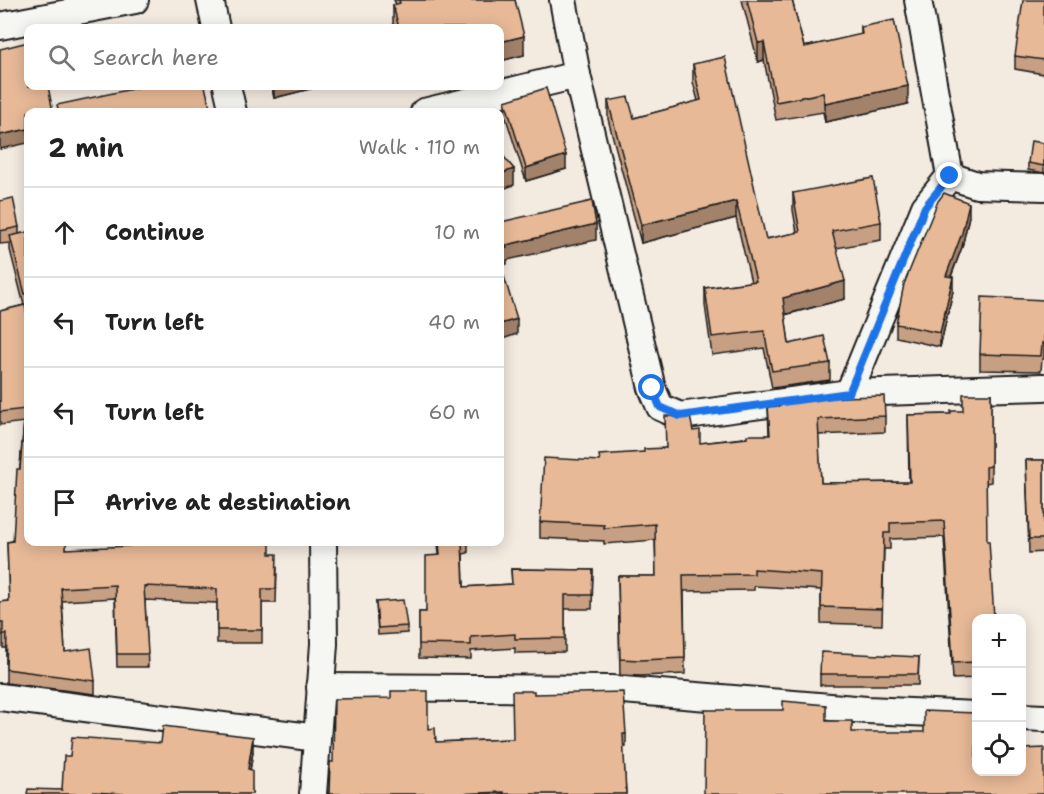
<!DOCTYPE html>
<meta charset="utf-8">
<style>
body{margin:0;font-family:"Shantell Sans",sans-serif;background:#f2f2f2;color:#222}
.controls{position:absolute;right:18px;bottom:18px;display:grid;overflow:hidden;border-radius:12px;box-shadow:0 3px 15px #0003}
.controls button{width:54px;height:54px;display:grid;place-items:center;padding:0;border:0;border-bottom:2px solid #e0e0e0;background:#fff;color:#222;font:30px sans-serif}
.stop{position:absolute;width:18px;height:18px;margin:-14px;border:4px solid #1a73e8;border-radius:50%;background:#fff}
.stop.end{background:#1a73e8;border-color:#fff;box-shadow:0 2px 6px #0008}
.list{margin:0;padding:0;list-style:none}
h2{display:flex;justify-content:space-between;align-items:center;height:78px;margin:0;padding:0 24px;font-size:26px}
h2 small{font-size:20px;font-weight:400;color:#767676}
.list li{display:grid;grid-template-columns:39px 1fr auto;gap:18px;align-items:center;box-sizing:border-box;height:90px;padding:0 24px;border-top:2px solid #e0e0e0}
.list b{display:block;font-size:22px;white-space:nowrap}
.list em{font-size:20px;font-style:normal;color:#767676}
.icon{flex:none;width:33px;height:33px;fill:none;stroke:currentColor;stroke-width:2;stroke-linecap:round;stroke-linejoin:round}
.map{position:relative;flex:none;width:1044px;height:794px;overflow:hidden}
.search{position:absolute;background:#fff;box-shadow:0 3px 15px #0003;left:24px;top:24px;width:480px;height:66px;display:flex;align-items:center;gap:15px;box-sizing:border-box;padding:0 21px;border-radius:12px;color:#767676;font-size:22px}
.panel{position:absolute;background:#fff;box-shadow:0 3px 15px #0003;left:24px;top:108px;width:480px;height:438px;border-radius:12px}
.map>svg:first-child{display:block}
.lines{fill:none;stroke-linecap:round;stroke-linejoin:round}
.minor-casing{stroke:#1c1c1c;stroke-width:30}
.minor{stroke:#f6f6f2;stroke-width:26}
.wall{fill:#c79f82;stroke:#1c1c1c;stroke-width:1.5}
.shaded-wall{fill:#a2826a;stroke:#1c1c1c;stroke-width:1.5}
.building{fill:#e7b997;stroke:#1c1c1c;stroke-width:1.5}
.route{stroke:#1a73e8;stroke-width:8}
</style>
<div class="map">
<svg width="1044" height="794" viewBox="0 0 1044 794">
<rect width="100%" height="100%" fill="#f3eae0"/>
<filter id="ink" filterUnits="userSpaceOnUse"><feTurbulence type="fractalNoise" baseFrequency=".0167" numOctaves="2"/><feDisplacementMap in="SourceGraphic" scale="12" xChannelSelector="R" yChannelSelector="G"/><feConvolveMatrix kernelMatrix="1 2 1 2 8 2 1 2 1" color-interpolation-filters="sRGB"/></filter>
<g filter="url(#ink)">
<g class="lines">
<g class="minor-casing">
<g id="minor">
<path d="M210 0 216 28"/>
<path d="M563 0 577 75 652 388 660 407 680 416 849 393 1044 387"/>
<path d="M918 0 950 176 977 185 1044 187"/>
<path d="M0 26 135 0"/>
<path d="M227 86 233 112"/>
<path d="M424 112 577 75"/>
<path d="M849 393 925 207 950 176"/>
<path d="M320 687 611 689 867 710 976 715"/>
<path d="M0 697 317 738"/>
<path d="M1022 717 1044 718"/>
<path d="M313 794 324 644 323 542"/>
</g>
</g>
<use href="#minor" class="minor"/>
</g>
<g class="wall">
<path d="M394 0H515L524 55 500 61V28H394L393 24V5H396Z"/>
<path d="M742 0H792L804 47 861 35V27L908 104 825 122 823 112 776 120 764 60 758 62Z"/>
<path d="M1044 0V74L1015 69V56Z"/>
<path d="M693 64 766 239 797 233 793 210V193L881 222V240L836 248 845 299 785 315 789 344 830 363V380L772 388 764 348 712 355 705 305V288L751 282 736 218 641 243 608 119V101L634 118 698 101 693 82Z"/>
<path d="M271 86H318V87L274 98Z"/>
<path d="M505 101 566 169 526 181 505 115Z"/>
<path d="M1044 143V173L1028 170V163Z"/>
<path d="M0 201 19 227V234L28 232V307L25 308 66 549 270 554 277 568 276 603H262V643H217V603L145 600 148 667H117L115 598 62 601 65 652 95 681V694L6 683V648H3V635H0V602L9 601 7 542 13 541 24 422 0 425V311L24 305 10 250V243L0 244Z"/>
<path d="M969 216 962 247 951 277 953 291 940 347 896 337V324Z"/>
<path d="M1044 300V359H1042L1041 371 980 370V354Z"/>
<path d="M991 394V482L986 483 976 618V678L953 679 944 537 890 539V549H884L882 625 821 623V590L754 586V590L684 591 685 674 640 676 620 675 618 576H656L655 540 604 544V541L540 538V522L599 461 665 448 693 431 700 443 769 435 768 406H779V402L838 397 885 416V432L818 435 821 483 909 482 908 415 951 414 963 411Z"/>
<path d="M1026 460H1044V552L1029 553Z"/>
<path d="M438 542H468V553L463 554 464 587 512 584 511 569 593 570 592 609H565V652L515 653V648L471 651V659L419 658V612H426L439 555Z"/>
<path d="M376 602 407 626V633L378 635Z"/>
<path d="M919 657 918 685H820V674Z"/>
<path d="M534 694 626 734V747H623L626 794H329L333 762 428 729 436 742 513 739Z"/>
<path d="M253 752 250 770 252 794H27L62 790 70 756Z"/>
</g>
<g class="shaded-wall">
<path d="M524 36V55L500 61V42Z"/>
<path d="M764 42V60L758 62V43Z"/>
<path d="M274 86H318V87L274 98Z"/>
<path d="M908 86V104L825 122V103Z"/>
<path d="M28 129V143L0 149V135Z"/>
<path d="M566 155V169L526 181V168Z"/>
<path d="M514 169V185L500 190V174Z"/>
<path d="M736 201V218L641 243V225Z"/>
<path d="M969 203V216L962 247 946 289V276Z"/>
<path d="M596 224V240L507 260V264L500 266V250L506 245Z"/>
<path d="M953 277V291L940 347V333Z"/>
<path d="M845 281V299L783 315V298Z"/>
<path d="M517 319V334L500 340V324Z"/>
<path d="M253 737V752L248 784V769Z"/>
</g>
<g class="building">
<path d="M399 0H515L524 36 500 42V28H399L393 5 400 3Z"/>
<path d="M747 0H792L804 47 862 34 861 27 894 20 908 86 825 103 823 93 776 102 764 42 758 43Z"/>
<path d="M1023 0H1044V60L1015 56Z"/>
<path d="M305 25 306 28H289Z"/>
<path d="M28 42V86H48L53 112H28V129L0 135V49Z"/>
<path d="M725 57 766 239 800 232 793 193 873 178 881 222 832 231 845 281 783 298 789 344 824 336 830 363 772 371 764 331 712 337 705 288 756 281 736 201 641 225 608 101 628 97 634 118 701 100 693 64Z"/>
<path d="M146 86H205L211 112H59L57 105Z"/>
<path d="M546 88 566 155 526 168 505 101Z"/>
<path d="M1031 141 1044 143V166L1028 163Z"/>
<path d="M500 152 514 169 500 174Z"/>
<path d="M944 193 969 203 962 233 946 276 953 277 940 333 896 324 904 284 938 201Z"/>
<path d="M13 198 19 227 0 231V201Z"/>
<path d="M592 201 596 224 506 245 507 248 500 250V214L501 222Z"/>
<path d="M28 232V293L25 294 10 236Z"/>
<path d="M500 263 517 319 500 324Z"/>
<path d="M982 297 1044 300V344L1042 343 1041 356 980 354Z"/>
<path d="M25 305 28 320V542H66V549L129 546V542H270V554H277L276 589H262V630H217V589L144 586 148 654H117L115 585 61 588 65 652 91 648 95 681 6 669 7 634H3V622H0V602L9 601 7 542 13 541 17 469H20L25 409 0 412V311Z"/>
<path d="M837 394 838 397 884 396 885 416 818 419 821 483 910 482 908 415 951 414V411H963V394H991V466L986 467 987 541H989L994 618H976V662L953 663 944 521 890 523V533H884L882 609 821 607 822 574 754 569V574L683 575 685 658 640 660 620 659 618 576H656L655 524 604 528V525L540 522 544 458 600 461 599 455 644 452V449L666 448 665 416H690L693 431 700 430V443L747 438V435H770L768 406H780L779 402Z"/>
<path d="M1026 460H1044V539H1029Z"/>
<path d="M439 542H462L464 587 512 584 511 569 593 570 592 595H565V638L515 639V634L471 637V645L419 644V612H426V556L440 555Z"/>
<path d="M403 600 407 626 378 628 376 602Z"/>
<path d="M821 652 919 657 918 674H820Z"/>
<path d="M391 691H428V729L435 728 436 742 513 739 512 691H534V694L623 692 626 734H623L626 794H504V792L453 794H329L330 762H333L334 699 391 698Z"/>
<path d="M783 701 826 705V721H852V732H924V711L976 713V771H1022V749L1044 748V794H704L705 710H783Z"/>
<path d="M163 726 253 737 248 769 252 770V794H126L93 792V794H27L28 789 62 790 64 756H70L72 737 161 743Z"/>
</g>
</g>
<g class="lines" filter="url(#ink)">
<path class="route" d="M652 388 660 407 680 416 849 393 925 207 950 176"/>
</g>
</svg>
<div class="controls">
<button>+</button>
<button>−</button>
<button><svg class="icon" aria-label="locate" viewBox="0 0 24 24"><circle cx="12" cy="12" r="6"/><path d="M12 2v4M12 18v4M2 12h4M18 12h4"/></svg></button>
</div>
<div class="stop" style="left:652px;top:388px"></div>
<div class="stop end" style="left:950px;top:176px"></div>
<div class="search"><svg class="icon" aria-label="search" viewBox="0 0 24 24"><circle cx="10" cy="10" r="6"/><path d="M15 15l6 6"/></svg>Search here</div>
<section class="panel">
<h2>2 min<small>Walk · 110 m</small></h2>
<ul class="list">
<li><svg class="icon" aria-label="ahead" viewBox="0 0 24 24"><path d="M12 20V5M6 11l6-6 6 6"/></svg><div><b>Continue</b></div><em>10 m</em></li>
<li><svg class="icon" aria-label="left" viewBox="0 0 24 24"><path d="M17 20v-9H6M10 6l-5 5 5 5"/></svg><div><b>Turn left</b></div><em>40 m</em></li>
<li><svg class="icon" aria-label="left" viewBox="0 0 24 24"><path d="M17 20v-9H6M10 6l-5 5 5 5"/></svg><div><b>Turn left</b></div><em>60 m</em></li>
<li><svg class="icon" aria-label="arrive" viewBox="0 0 24 24"><path d="M6 21V4h12l-3 4 3 4H6"/></svg><div><b>Arrive at destination</b></div></li>
</ul>
</section>
</div>
